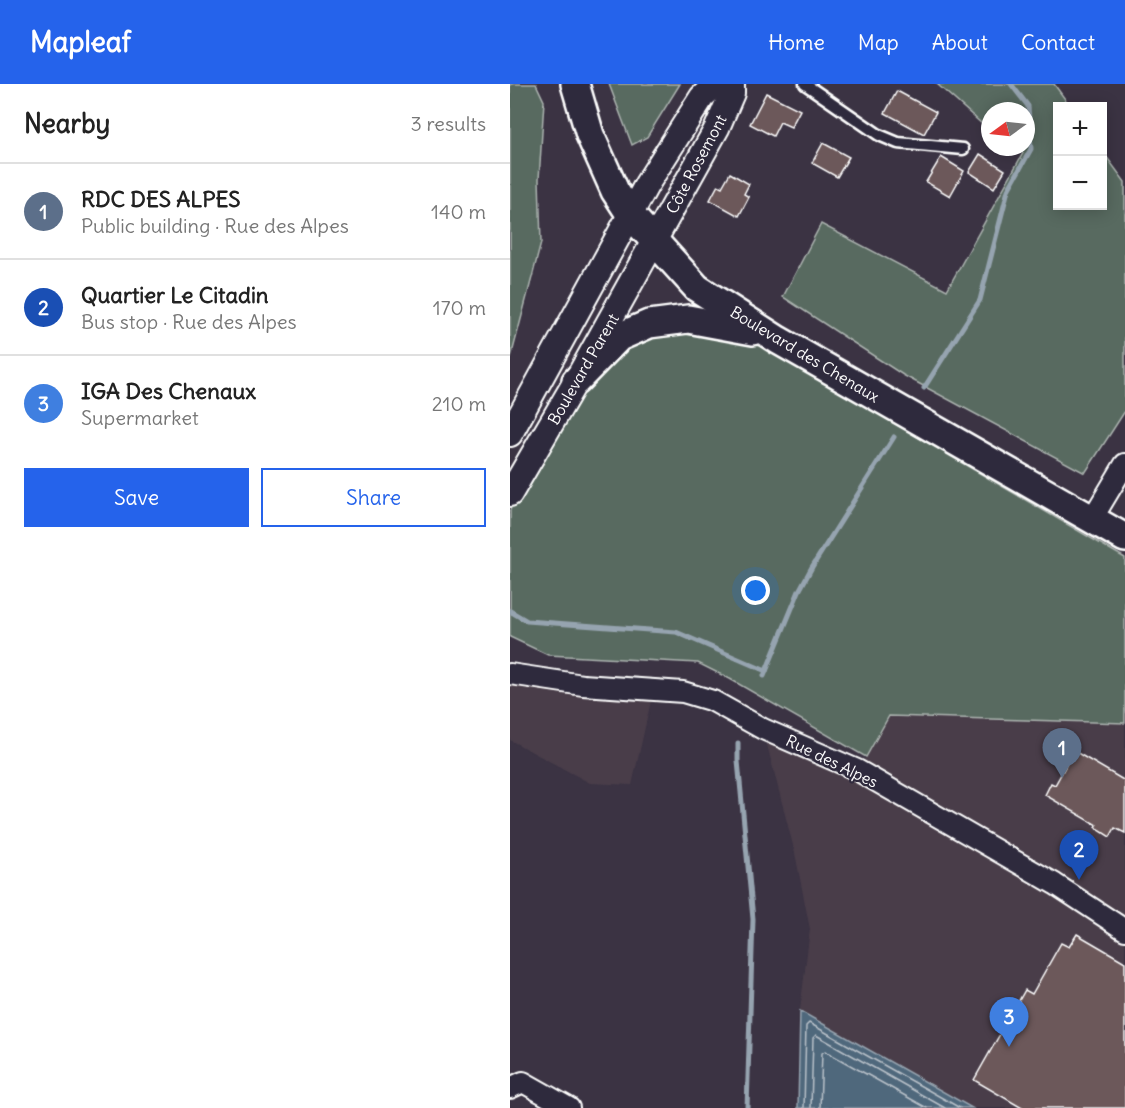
<!DOCTYPE html>
<meta charset="utf-8">
<style>
body{margin:0;font-family:Delius,sans-serif;background:#f6f6f6;color:#222}
.controls{position:absolute;right:18px;top:18px;display:grid;overflow:hidden;border-radius:0px;box-shadow:0 3px 15px #0003}
.controls button{width:54px;height:54px;display:grid;place-items:center;padding:0;border:0;border-bottom:2px solid #e0e0e0;background:#fff;color:#222;font:30px sans-serif}
.compass{position:absolute;left:471px;top:18px;width:54px;height:54px;border-radius:50%;background:#fff;box-shadow:0 3px 15px #0003;rotate:255deg}
.you{position:absolute;left:246px;top:507px;width:21px;height:21px;margin:-15px;border:4px solid #fff;border-radius:50%;background:#1a73e8;box-shadow:0 0 0 9px #1a73e833}
.badge{display:grid;place-items:center;width:39px;height:39px;border-radius:50%;background:#2563eb;color:#fff;font-size:20px;font-weight:700}
.pin{position:absolute;translate:-50% -50px;filter:drop-shadow(0 2px 3px #0008)}
.pin::after{content:'';position:absolute;top:32px;width:21px;height:18px;background:inherit;clip-path:polygon(0 0,100% 0,50% 100%)}
.list{margin:0;padding:0;list-style:none}
h2{display:flex;justify-content:space-between;align-items:center;height:78px;margin:0;padding:0 24px;font-size:26px}
h2 small{font-size:20px;font-weight:400;color:#767676}
.list li{display:grid;grid-template-columns:39px 1fr auto;gap:18px;align-items:center;box-sizing:border-box;height:96px;padding:0 24px;border-top:2px solid #e0e0e0}
.list b{display:block;font-size:22px;white-space:nowrap}
.list p{margin:0;font-size:20px;white-space:nowrap;color:#767676}
.list em{font-size:20px;font-style:normal;color:#767676}
.actions{display:flex;gap:12px;padding:18px 24px}
.actions a{flex:1;padding:14px 0;border:2px solid #2563eb;border-radius:0px;text-align:center;font-size:21px;color:#2563eb}
.actions .main{background:#2563eb;color:#fff}
.map{position:relative;flex:none;width:615px;height:1024px;overflow:hidden}
header{display:flex;align-items:center;gap:36px;box-sizing:border-box;height:84px;padding:0 30px;background:#2563eb;color:#fff}
header strong{font-size:28px}
nav{display:flex;gap:33px;margin-inline-start:auto;font-size:21px}
main{display:flex}
aside{flex:1;background:#fff}
.map>svg:first-child{display:block}
.built{fill:#4a3e4a}
.green{fill:#596a61;stroke:#acb4b0;stroke-width:1.5}
.water{fill:#50677b;stroke:#96a4b0;stroke-width:1.5}
.lines{fill:none;stroke-linecap:round;stroke-linejoin:round}
.shore{stroke:#b9c2ca;stroke-width:1.5}
.stream{stroke:#96a4b0;stroke-width:5}
.building{fill:#6c585a;stroke:#fff;stroke-width:1.5}
.service-casing{stroke:#fff;stroke-width:15}
.minor-casing{stroke:#fff;stroke-width:24}
.tertiary-casing{stroke:#fff;stroke-width:28}
.secondary-casing{stroke:#fff;stroke-width:32}
.service{stroke:#2f2a3d;stroke-width:10}
.minor{stroke:#2f2a3d;stroke-width:20}
.tertiary{stroke:#2f2a3d;stroke-width:24}
.secondary{stroke:#2f2a3d;stroke-width:27}
.labels{text-anchor:middle;dominant-baseline:central;stroke-width:4.5;stroke-linejoin:round;paint-order:stroke}
.street-label{font-size:16px;fill:#fff;stroke:#2f2a3d}
</style>
<header>
<strong>Mapleaf</strong>
<nav><a>Home</a><a>Map</a><a>About</a><a>Contact</a></nav>
</header>
<main>
<aside>
<h2>Nearby<small>3 results</small></h2>
<ul class="list">
<li><span class="badge" style="background:#5c6f8a">1</span><div><b>RDC DES ALPES</b><p>Public building · Rue des Alpes</p></div><em>140 m</em></li>
<li><span class="badge" style="background:#1a4fb4">2</span><div><b>Quartier Le Citadin</b><p>Bus stop · Rue des Alpes</p></div><em>170 m</em></li>
<li><span class="badge" style="background:#3f7fe0">3</span><div><b>IGA Des Chenaux</b><p>Supermarket</p></div><em>210 m</em></li>
</ul>
<div class="actions"><a class="main">Save</a><a>Share</a></div>
</aside>
<div class="map">
<svg width="615" height="1024" viewBox="0 0 615 1024">
<rect width="100%" height="100%" fill="#3b3343"/>
<filter id="ink" filterUnits="userSpaceOnUse"><feTurbulence type="fractalNoise" baseFrequency=".0167" numOctaves="2"/><feDisplacementMap in="SourceGraphic" scale="12" xChannelSelector="R" yChannelSelector="G"/><feConvolveMatrix kernelMatrix="1 2 1 2 8 2 1 2 1" color-interpolation-filters="sRGB"/></filter>
<g filter="url(#ink)">
<g class="built">
<path d="M0 599 142 612 122 701 80 699 0 656Z"/>
<path d="M379 632 615 639V1024H462L290 927 300 845 285 769 253 645 347 686 356 673Z"/>
</g>
<g class="green">
<path d="M0 0H26L34 17 29 95 31 159 0 277Z"/>
<path d="M99 0H170L137 53 122 61Z"/>
<path d="M427 0H544L560 22H548V122H592L593 68 615 98V327L575 389 393 291 273 213 311 140 437 206 513 69 504 63H516V27H480V47Z"/>
<path d="M184 244 238 254 615 474V639L379 632 356 673 220 595 188 579 38 571 0 553V426L68 306 116 265 142 252Z"/>
</g>
<path class="water" d="M290 927 462 1024H288Z"/>
<g class="lines">
<g class="shore">
<path d="M294 1024 296 942 299 939 450 1024"/>
<path d="M301 1024 303 954 306 951 435 1024"/>
<path d="M310 1024 312 969 315 967 417 1024"/>
</g>
<g class="stream">
<path d="M414 304 470 216 498 106 521 65 518 22 501 0"/>
<path d="M0 527 17 537 166 548 256 587"/>
<path d="M254 592 289 507 302 483 384 353"/>
<path d="M228 659V677L243 835 237 1024"/>
</g>
</g>
<g class="building">
<path d="M387 7 426 28 414 50 375 29Z"/>
<path d="M256 9 290 26 281 43 270 38 263 52 240 40Z"/>
<path d="M313 59 339 73 327 93 302 79Z"/>
<path d="M470 70 495 86 484 104 459 88Z"/>
<path d="M431 73 454 87 440 112 416 98Z"/>
<path d="M220 89 239 100 234 110 239 113 229 132 200 116 208 101 212 103Z"/>
<path d="M564 667 615 697V749L605 744 600 753 586 744 587 741 535 711 541 699 545 701Z"/>
<path d="M567 850 615 878V1024H512L464 996 515 906 522 910 551 859 559 863Z"/>
</g>
<g class="lines">
<g class="service-casing">
<path id="service" d="M295 0 369 51 388 59 453 65"/>
</g>
<g class="minor-casing">
<g id="minor">
<path d="M582 435 615 380"/>
<path d="M0 590 73 601 173 608 203 617 253 645 347 686 545 800 615 846"/>
<path d="M0 1004 13 998 59 1024"/>
</g>
</g>
<g class="tertiary-casing">
<g id="tertiary">
<path d="M0 350 137 100 192 13 206 0"/>
<path d="M0 410 66 297 207 44 222 9V0"/>
</g>
</g>
<g class="secondary-casing">
<g id="secondary">
<path d="M65 0 80 51 105 107 120 130 187 204 268 256 615 454"/>
<path d="M66 297 109 253 139 240 178 235 243 247"/>
</g>
</g>
<use href="#service" class="service"/>
<use href="#minor" class="minor"/>
<use href="#tertiary" class="tertiary"/>
<use href="#secondary" class="secondary"/>
</g>
</g>
<g class="labels">
<g class="street-label">
<text transform="translate(186 80) rotate(-62)">Côte Rosemont</text>
<text transform="translate(295 270) rotate(31)">Boulevard des Chenaux</text>
<text transform="translate(73 285) rotate(-60)">Boulevard Parent</text>
<text transform="translate(322 677) rotate(26)">Rue des Alpes</text>
</g>
</g>
</svg>
<div class="controls">
<button>+</button>
<button>−</button>
</div>
<svg class="compass" viewBox="-18 -18 36 36"><path d="M0-13l5 13h-10z" fill="#e53935"/><path d="M0 13l5-13h-10z" fill="#767676"/></svg>
<div class="you"></div>
<div class="pin badge" style="left:552px;top:694px;background:#5c6f8a">1</div>
<div class="pin badge" style="left:569px;top:796px;background:#1a4fb4">2</div>
<div class="pin badge" style="left:499px;top:963px;background:#3f7fe0">3</div>
</div>
</main>
